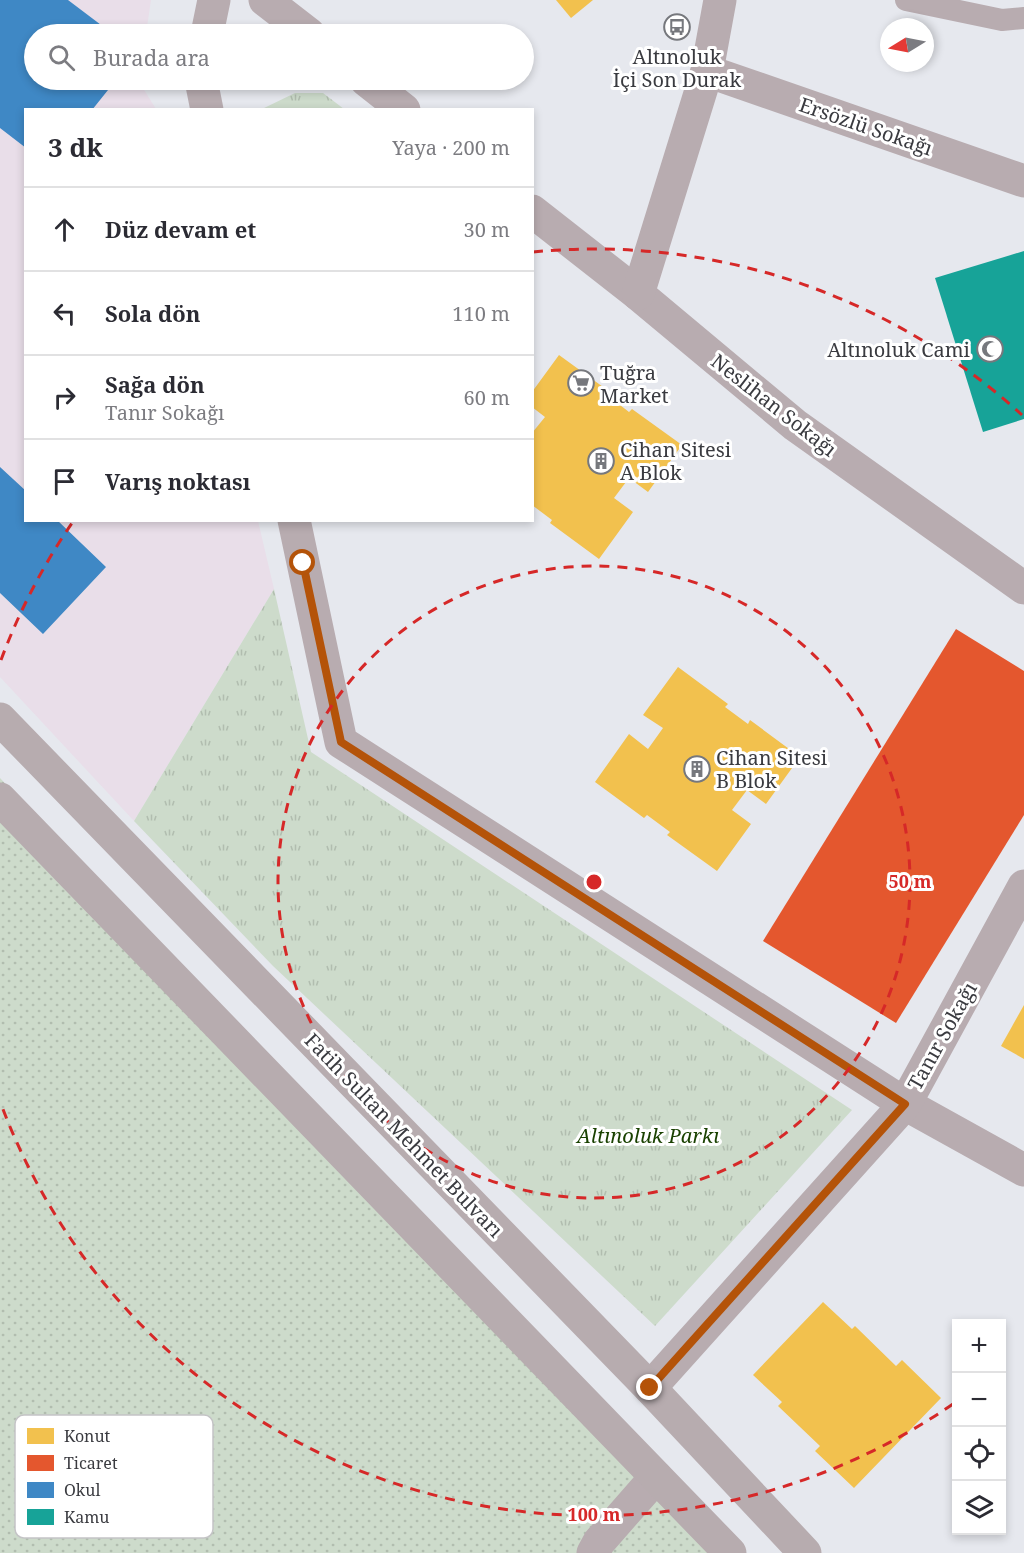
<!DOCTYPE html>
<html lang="tr">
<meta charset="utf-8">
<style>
body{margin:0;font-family:"Noto Serif",serif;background:#f2f2f3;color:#2b2b33}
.controls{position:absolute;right:18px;bottom:18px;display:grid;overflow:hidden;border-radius:0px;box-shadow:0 3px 9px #0003}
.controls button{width:54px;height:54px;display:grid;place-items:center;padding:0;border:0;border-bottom:2px solid #e1e1e2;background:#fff;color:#2b2b33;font:30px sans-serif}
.compass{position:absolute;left:880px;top:18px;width:54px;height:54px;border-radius:50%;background:#fff;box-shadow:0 3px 9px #0003;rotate:260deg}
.stop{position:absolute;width:18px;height:18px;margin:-14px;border:4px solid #b45309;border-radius:50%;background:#fff}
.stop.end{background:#b45309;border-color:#fff;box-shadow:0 2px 6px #0008}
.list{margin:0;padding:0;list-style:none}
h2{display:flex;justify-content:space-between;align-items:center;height:78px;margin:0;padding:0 24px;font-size:26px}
h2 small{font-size:20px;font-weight:400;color:#7c7c81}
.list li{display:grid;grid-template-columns:39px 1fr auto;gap:18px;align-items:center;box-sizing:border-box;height:84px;padding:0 24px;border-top:2px solid #e1e1e2}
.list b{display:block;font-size:22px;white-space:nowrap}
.list p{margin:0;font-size:20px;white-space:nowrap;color:#7c7c81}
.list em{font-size:20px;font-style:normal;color:#7c7c81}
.icon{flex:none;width:33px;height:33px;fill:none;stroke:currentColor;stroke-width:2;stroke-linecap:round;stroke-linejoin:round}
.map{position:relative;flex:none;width:1024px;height:1553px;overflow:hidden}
.search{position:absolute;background:#fff;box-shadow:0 3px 9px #0003;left:24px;top:24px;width:510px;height:66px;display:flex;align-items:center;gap:15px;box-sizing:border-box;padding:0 21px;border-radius:33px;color:#7c7c81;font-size:22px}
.panel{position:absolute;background:#fff;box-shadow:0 3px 9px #0003;left:24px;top:108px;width:510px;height:414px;border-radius:0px}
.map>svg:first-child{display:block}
.education{fill:#e9dee9}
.grass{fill:url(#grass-dots)}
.park{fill:url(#park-tufts)}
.homes{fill:#f2c14e}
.shops{fill:#e4572e}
.schools{fill:#3f88c5}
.public{fill:#17a398}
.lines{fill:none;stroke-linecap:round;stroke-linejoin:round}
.service{stroke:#b8acb0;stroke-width:22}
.minor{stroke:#b8acb0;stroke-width:33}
.secondary{stroke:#b7acaf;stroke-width:33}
.route{stroke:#b45309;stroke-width:8}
.ring{fill:none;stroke:#d62828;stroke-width:3;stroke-dasharray:10 8}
.labels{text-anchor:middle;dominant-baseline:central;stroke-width:6;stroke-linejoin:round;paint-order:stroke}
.poi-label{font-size:20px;fill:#3a3b40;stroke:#fff;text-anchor:start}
.street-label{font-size:20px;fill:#3a3b40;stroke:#fff}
.park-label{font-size:20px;font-style:italic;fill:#194100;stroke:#fff}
.key{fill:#fff;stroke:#c4c4c6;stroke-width:1.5}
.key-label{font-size:16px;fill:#3a3b40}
.centre{fill:#d62828;stroke:#fff;stroke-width:3}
.ring-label{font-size:18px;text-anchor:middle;font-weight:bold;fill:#d62828;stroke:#fff;stroke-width:6;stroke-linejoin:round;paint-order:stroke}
</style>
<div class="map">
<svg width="1024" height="1553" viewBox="0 0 1024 1553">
<defs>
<pattern id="grass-dots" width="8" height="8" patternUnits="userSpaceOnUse" patternTransform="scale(1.5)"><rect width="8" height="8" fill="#cddbcb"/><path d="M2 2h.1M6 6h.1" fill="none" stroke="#b1bdaf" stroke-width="1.8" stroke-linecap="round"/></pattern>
<pattern id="park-tufts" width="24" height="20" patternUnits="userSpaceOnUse" patternTransform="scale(1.5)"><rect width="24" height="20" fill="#cddbcb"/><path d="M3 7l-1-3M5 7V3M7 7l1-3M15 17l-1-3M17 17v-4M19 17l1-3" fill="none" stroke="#b1bdaf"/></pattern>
</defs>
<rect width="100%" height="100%" fill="#e6e8ee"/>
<path class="education" d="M0 0H151L146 34H34V80H138L156 109 26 110V520L258 521 274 589 134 821 0 677Z"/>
<path class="grass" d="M0 778 726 1553H0Z"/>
<g class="park">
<path d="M295 93H323L344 109H262Z"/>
<path d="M274 589 311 752 852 1110 655 1326 273 966 134 821Z"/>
</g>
<g class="homes">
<path d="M556 0H593L571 18Z"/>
<path d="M559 355 610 392 607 395 629 412 632 409 682 445 648 492 629 478 614 498 633 512 599 559 550 523 552 520 532 505V433L545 417 532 407V392Z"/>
<path d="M678 667 728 704 725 707 748 724 750 720 800 757 766 804 747 790 732 810 751 824 717 871 667 835 670 832 647 815 644 818 595 782 629 734 648 749 663 728 643 715Z"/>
<path d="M1024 1005V1059L1001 1046Z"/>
<path d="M823 1302 852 1329 855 1326 896 1366 902 1360 941 1398 854 1488 815 1451 820 1446 778 1406 782 1402 753 1375Z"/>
</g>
<path class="shops" d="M956 629 1024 671V815L896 1023 763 941Z"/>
<g class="schools">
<path d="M0 0H68L113 34H34V80H116L92 110H26V148L0 128Z"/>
<path d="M0 467 26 491V520H57L106 567 43 634 0 593Z"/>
</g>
<path class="public" d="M1024 251V419L983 432 935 278Z"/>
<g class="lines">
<path class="service" d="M906 0 1002 20 1024 18"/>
<g class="minor">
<path d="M265 0 309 34"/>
<path d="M207 34 214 0"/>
<path d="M707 71 1024 181"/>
<path d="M201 80 207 110"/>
<path d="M366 80 404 110"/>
<path d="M532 211 638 294 795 425 1024 588"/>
<path d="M638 294 707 71 720 0"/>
<path d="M294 520 341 742 905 1104 1024 1170"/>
<path d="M650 1388 905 1104 1024 886"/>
<path d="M593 1553 599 1542 656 1477"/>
</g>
<g class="secondary">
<path d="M0 719 650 1388 805 1553"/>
<path d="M0 799 730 1553"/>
</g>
</g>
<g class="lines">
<path class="route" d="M303 563 341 742 905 1104 650 1388"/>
</g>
<g class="ring">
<circle cx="594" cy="882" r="316"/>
<path d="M953 1404A633 633 0 0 1 1 1104M1 660A633 633 0 0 1 72 523M533 252A633 633 0 0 1 1022 415"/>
</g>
<defs>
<g id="bus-ring" transform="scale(1.35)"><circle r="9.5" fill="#fff" stroke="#76787d" stroke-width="1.5"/><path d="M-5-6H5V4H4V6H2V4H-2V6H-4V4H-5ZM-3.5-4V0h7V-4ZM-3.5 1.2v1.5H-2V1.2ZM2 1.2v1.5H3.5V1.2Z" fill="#76787d"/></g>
<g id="mosque-ring" transform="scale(1.35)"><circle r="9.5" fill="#fff" stroke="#76787d" stroke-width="1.5"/><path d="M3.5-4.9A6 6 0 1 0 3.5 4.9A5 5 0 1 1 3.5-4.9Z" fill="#76787d"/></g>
<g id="supermarket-ring" transform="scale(1.35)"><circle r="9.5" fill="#fff" stroke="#76787d" stroke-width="1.5"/><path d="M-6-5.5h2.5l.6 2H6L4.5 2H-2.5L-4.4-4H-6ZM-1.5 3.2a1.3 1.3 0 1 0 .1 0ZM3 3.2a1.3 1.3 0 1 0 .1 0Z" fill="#76787d"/></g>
<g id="building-ring" transform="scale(1.35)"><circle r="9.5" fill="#fff" stroke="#76787d" stroke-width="1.5"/><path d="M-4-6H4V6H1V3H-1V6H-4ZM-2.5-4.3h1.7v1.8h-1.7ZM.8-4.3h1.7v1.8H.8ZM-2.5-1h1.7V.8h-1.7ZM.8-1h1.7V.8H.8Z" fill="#76787d"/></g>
</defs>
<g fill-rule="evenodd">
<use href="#bus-ring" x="677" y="27"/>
<use href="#mosque-ring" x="990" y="349"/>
<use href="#supermarket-ring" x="581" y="383"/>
<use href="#building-ring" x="601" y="461"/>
<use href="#building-ring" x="697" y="769"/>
</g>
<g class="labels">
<g class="poi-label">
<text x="677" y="56" text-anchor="middle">Altınoluk<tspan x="677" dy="23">İçi Son Durak</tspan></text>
<text x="970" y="349" text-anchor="end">Altınoluk Cami</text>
<text x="600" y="372">Tuğra<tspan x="600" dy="23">Market</tspan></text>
<text x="620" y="449">Cihan Sitesi<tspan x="620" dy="23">A Blok</tspan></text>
<text x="716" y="757">Cihan Sitesi<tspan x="716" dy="23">B Blok</tspan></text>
</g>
<g class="street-label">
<text transform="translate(866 126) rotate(19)">Ersözlü Sokağı</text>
<text transform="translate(774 405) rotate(38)">Neslihan Sokağı</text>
<text transform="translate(942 1036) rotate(-61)">Tanır Sokağı</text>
<text transform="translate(404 1135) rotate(46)">Fatih Sultan Mehmet Bulvarı</text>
</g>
<g class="park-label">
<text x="648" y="1135">Altınoluk Parkı</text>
</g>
</g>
<rect x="15" y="1415" width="198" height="123" rx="9" class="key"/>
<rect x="27" y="1428" width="27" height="16" fill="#f2c14e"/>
<rect x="27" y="1455" width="27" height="16" fill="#e4572e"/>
<rect x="27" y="1482" width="27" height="16" fill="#3f88c5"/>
<rect x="27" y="1509" width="27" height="16" fill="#17a398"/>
<g class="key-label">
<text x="64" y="1442">Konut</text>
<text x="64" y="1469">Ticaret</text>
<text x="64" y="1496">Okul</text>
<text x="64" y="1523">Kamu</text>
</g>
<circle cx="594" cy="882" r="9" class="centre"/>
<g class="ring-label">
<text x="910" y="888">50 m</text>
<text x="594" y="1521">100 m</text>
</g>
</svg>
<div class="controls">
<button>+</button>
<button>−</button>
<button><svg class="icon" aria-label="locate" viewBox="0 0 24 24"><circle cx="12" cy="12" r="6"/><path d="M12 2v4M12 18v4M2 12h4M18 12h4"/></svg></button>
<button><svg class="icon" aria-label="layers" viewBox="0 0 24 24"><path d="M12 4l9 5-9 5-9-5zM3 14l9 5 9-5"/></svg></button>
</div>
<svg class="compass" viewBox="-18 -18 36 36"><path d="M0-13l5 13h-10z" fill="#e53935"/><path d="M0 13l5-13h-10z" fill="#7c7c81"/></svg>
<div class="stop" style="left:303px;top:563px"></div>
<div class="stop end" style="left:650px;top:1388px"></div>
<div class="search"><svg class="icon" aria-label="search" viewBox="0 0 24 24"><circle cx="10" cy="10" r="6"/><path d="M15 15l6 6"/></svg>Burada ara</div>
<section class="panel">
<h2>3 dk<small>Yaya · 200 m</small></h2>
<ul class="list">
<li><svg class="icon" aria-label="ahead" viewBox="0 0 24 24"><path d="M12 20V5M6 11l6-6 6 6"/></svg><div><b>Düz devam et</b></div><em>30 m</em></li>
<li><svg class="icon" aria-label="left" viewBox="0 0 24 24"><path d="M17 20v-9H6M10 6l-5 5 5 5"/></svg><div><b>Sola dön</b></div><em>110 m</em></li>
<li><svg class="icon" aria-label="right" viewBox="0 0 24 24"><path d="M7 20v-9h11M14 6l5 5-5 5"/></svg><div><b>Sağa dön</b><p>Tanır Sokağı</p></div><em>60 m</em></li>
<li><svg class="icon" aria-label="arrive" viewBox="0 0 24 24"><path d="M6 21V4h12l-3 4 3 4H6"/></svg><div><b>Varış noktası</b></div></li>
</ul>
</section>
</div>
